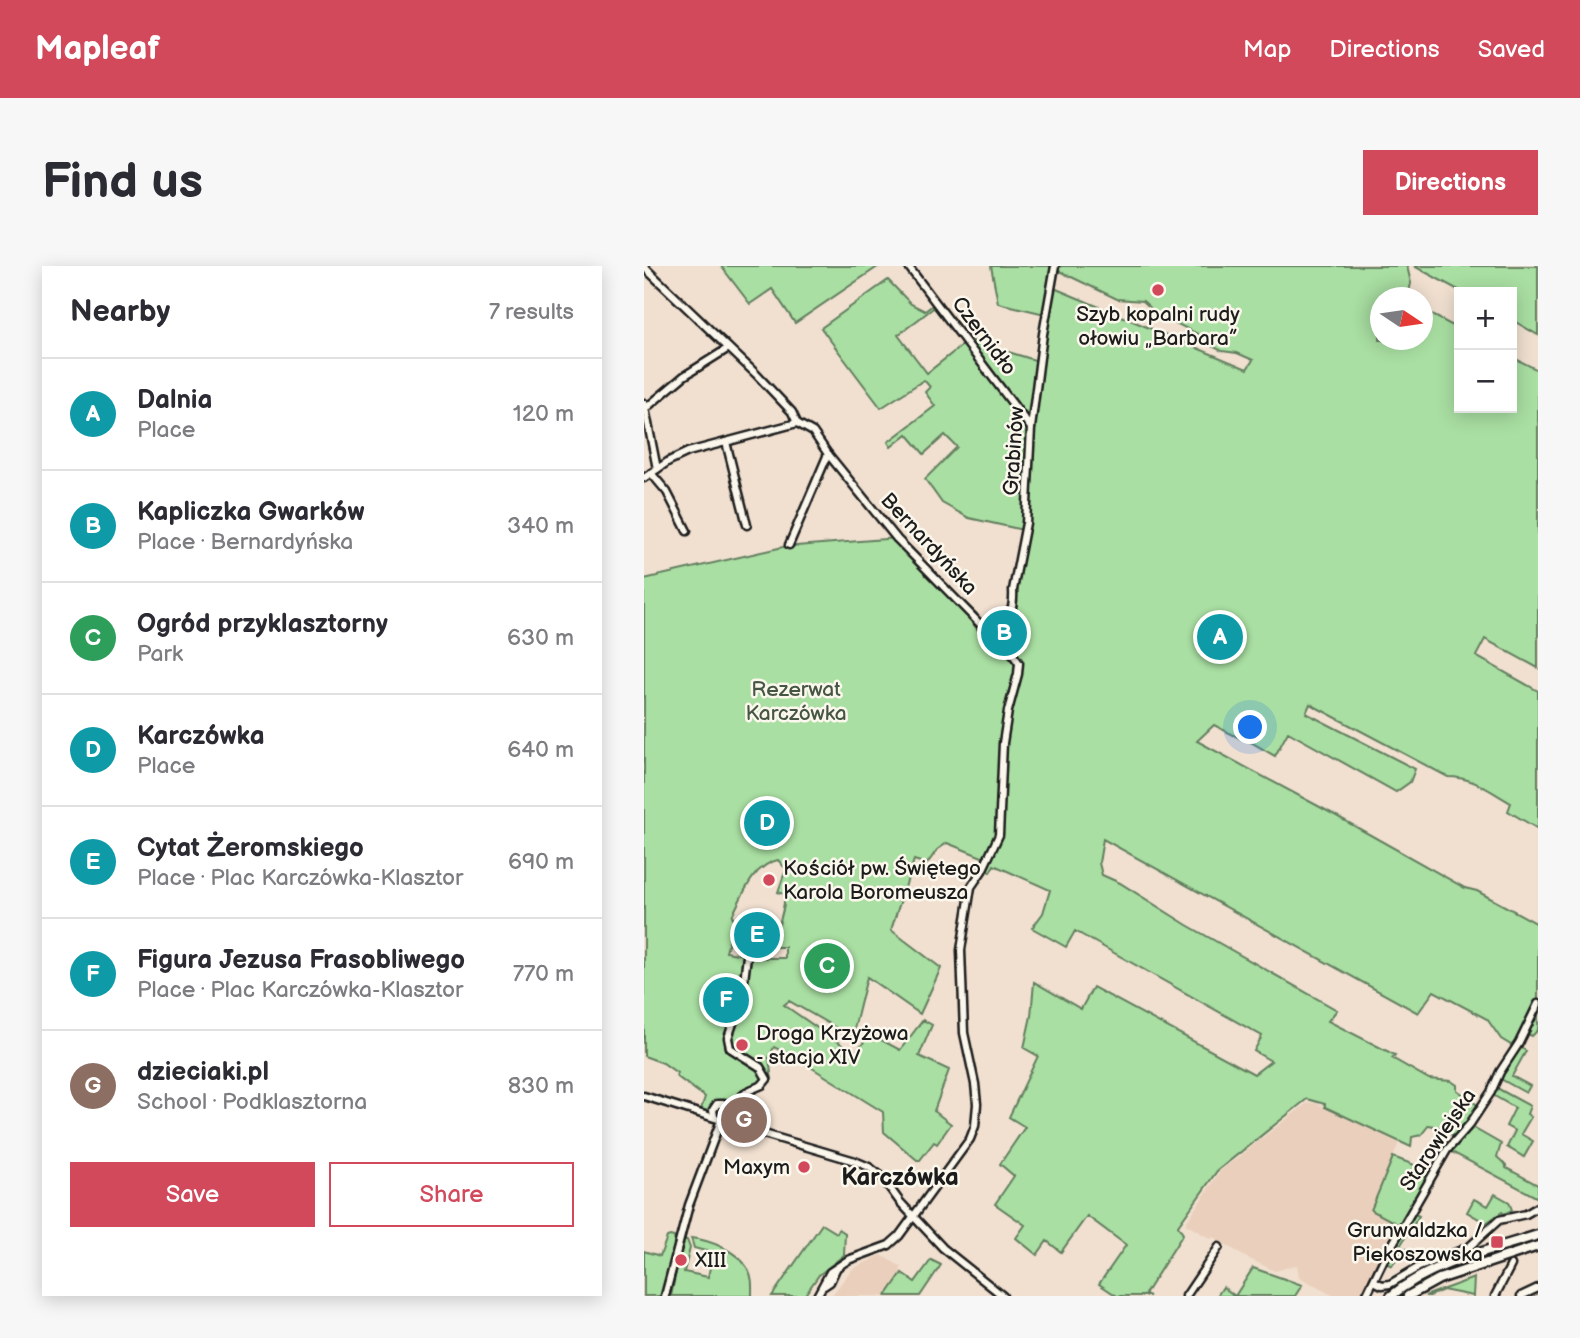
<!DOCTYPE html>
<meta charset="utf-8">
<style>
body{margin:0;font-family:"Balsamiq Sans",sans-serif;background:#f7f7f7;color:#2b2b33}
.controls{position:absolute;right:21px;top:21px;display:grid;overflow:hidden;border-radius:0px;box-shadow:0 4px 18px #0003}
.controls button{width:63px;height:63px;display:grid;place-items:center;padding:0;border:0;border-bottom:2px solid #e1e1e2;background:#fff;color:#2b2b33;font:35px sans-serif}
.compass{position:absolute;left:726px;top:21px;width:63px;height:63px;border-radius:50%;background:#fff;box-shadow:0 4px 18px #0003;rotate:103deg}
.you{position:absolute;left:607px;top:462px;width:24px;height:24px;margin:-18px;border:5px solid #fff;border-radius:50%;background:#1a73e8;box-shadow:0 0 0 10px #1a73e833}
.badge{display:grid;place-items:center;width:46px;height:46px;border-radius:50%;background:#d1495b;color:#fff;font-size:23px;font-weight:700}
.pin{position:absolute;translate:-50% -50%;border:4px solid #fff;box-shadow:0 2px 7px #0006}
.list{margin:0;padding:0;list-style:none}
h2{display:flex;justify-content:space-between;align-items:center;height:91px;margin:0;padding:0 28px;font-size:30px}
h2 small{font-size:23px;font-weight:400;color:#7c7c81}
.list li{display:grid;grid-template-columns:46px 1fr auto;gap:21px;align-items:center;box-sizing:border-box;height:112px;padding:0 28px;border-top:2px solid #e1e1e2}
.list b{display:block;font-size:26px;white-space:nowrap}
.list p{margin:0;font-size:23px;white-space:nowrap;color:#7c7c81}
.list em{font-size:23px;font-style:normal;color:#7c7c81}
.actions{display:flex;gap:14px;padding:21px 28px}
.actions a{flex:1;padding:16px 0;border:2px solid #d1495b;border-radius:0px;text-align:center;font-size:24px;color:#d1495b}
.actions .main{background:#d1495b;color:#fff}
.map{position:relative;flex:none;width:894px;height:1030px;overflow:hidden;border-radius:0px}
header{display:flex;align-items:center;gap:42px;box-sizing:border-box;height:98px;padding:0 35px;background:#d1495b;color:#fff}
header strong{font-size:33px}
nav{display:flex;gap:38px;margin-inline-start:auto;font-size:24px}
.intro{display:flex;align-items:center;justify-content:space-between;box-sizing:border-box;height:168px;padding:0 42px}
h1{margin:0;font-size:49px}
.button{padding:18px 32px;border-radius:0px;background:#d1495b;color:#fff;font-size:24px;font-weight:700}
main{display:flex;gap:42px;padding:0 42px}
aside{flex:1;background:#fff;border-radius:0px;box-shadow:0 4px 18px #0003}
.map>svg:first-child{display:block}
.built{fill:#ead0bc}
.green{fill:#a9dfa2;stroke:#627e5f;stroke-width:2;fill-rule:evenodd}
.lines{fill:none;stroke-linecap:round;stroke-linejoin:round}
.minor-casing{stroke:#1c1c1c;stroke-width:11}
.major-casing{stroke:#1c1c1c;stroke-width:13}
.minor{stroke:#fbf7ec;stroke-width:6}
.major{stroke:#fbf7ec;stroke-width:8}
.poi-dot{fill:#d1495b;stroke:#fbf7ec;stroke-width:2.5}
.labels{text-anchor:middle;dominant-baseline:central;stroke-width:5;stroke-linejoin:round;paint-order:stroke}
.poi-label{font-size:21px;fill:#1c1c1c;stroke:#fbf7ec;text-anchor:start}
.street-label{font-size:21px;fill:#1c1c1c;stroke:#fbf7ec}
.park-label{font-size:21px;fill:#465644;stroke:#fbf7ec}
.quarter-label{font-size:24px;font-weight:bold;fill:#1c1c1c;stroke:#fbf7ec}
</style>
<header>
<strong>Mapleaf</strong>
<nav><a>Map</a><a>Directions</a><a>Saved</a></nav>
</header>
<div class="intro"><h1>Find us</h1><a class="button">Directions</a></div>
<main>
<aside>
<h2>Nearby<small>7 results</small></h2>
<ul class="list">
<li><span class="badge" style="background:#0f9aa8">A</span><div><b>Dalnia</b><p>Place</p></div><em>120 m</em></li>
<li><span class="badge" style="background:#0f9aa8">B</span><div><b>Kapliczka Gwarków</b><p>Place · Bernardyńska</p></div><em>340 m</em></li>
<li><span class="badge" style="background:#2e9e5b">C</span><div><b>Ogród przyklasztorny</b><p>Park</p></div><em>630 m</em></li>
<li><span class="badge" style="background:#0f9aa8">D</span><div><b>Karczówka</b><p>Place</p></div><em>640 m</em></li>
<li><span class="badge" style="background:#0f9aa8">E</span><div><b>Cytat Żeromskiego</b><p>Place · Plac Karczówka-Klasztor</p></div><em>690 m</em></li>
<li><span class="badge" style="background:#0f9aa8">F</span><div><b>Figura Jezusa Frasobliwego</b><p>Place · Plac Karczówka-Klasztor</p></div><em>770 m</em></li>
<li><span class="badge" style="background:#8d6e63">G</span><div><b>dzieciaki.pl</b><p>School · Podklasztorna</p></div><em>830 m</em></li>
</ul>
<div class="actions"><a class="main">Save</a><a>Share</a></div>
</aside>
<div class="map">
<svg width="894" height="1030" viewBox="0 0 894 1030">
<rect width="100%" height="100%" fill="#f1e0d0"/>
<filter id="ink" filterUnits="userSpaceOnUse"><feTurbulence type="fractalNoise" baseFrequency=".0143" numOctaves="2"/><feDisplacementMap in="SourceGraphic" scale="14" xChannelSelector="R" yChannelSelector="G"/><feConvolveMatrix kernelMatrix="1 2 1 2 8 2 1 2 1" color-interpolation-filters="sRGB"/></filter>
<g filter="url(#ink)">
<g class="built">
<path d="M663 837H672L755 877 727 943 757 960 717 1030H690L655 1012 653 999 631 1005 601 991 570 971 567 973 541 958 576 905Z"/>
<path d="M237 989 258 1001 256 1004 258 1006 242 1030H187L208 1003Z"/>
</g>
<g class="green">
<path d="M77 0H235L151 57 128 23 106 38Z"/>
<path d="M347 0H409L401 48 354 37Z"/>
<path d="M413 0H763L767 17 764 31 736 32V74H778L779 44 815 63V142H868V91L894 104V402L841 373 832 390 894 425V563L864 545 867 537C846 525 829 511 804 511L666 438 662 447 771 503 766 516 752 526 644 466 631 490 598 471 597 473 570 459 553 475 689 548 821 622 833 625 894 658V764L888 770 884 768 875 780 882 785 868 810 886 820 882 827 855 812 870 781 857 773 843 753 790 725 774 747 459 573 455 597 458 609 476 617 543 659 693 744 684 755 751 789 748 792 785 813 807 815 813 819V824L836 841 824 859 857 878 853 891 862 899V902L894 919V932L802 883 811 871 794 861 785 859 777 869 768 871 767 881 681 841V838L663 833 573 905 534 960 539 968 501 1028 506 1030H473L455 1018 482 979 443 950 417 986 403 975 393 989 372 972 381 959 351 938 370 910 356 898 381 861 365 851 394 790 380 782 387 750 390 716 437 743 449 721 610 808 627 795 610 785 618 770 431 665 422 681 388 662 399 647 406 624 350 599 346 606 343 605 358 567 359 552 362 446 356 557 343 593 303 577 293 584 283 598 270 594 247 664 297 702 276 748 223 711 208 771 145 735 140 739 204 783 213 785 226 768 256 784 279 754 288 759 275 790 305 804 290 845 307 858 293 878 290 876 276 894H273L240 866 239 846 152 792 130 781 125 792 128 814 123 819 124 812 122 805 119 807V816L89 835 76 834 69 837 64 848 56 846 61 831 32 810 33 807 19 797 0 790V313L139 281 254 272 333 348 330 359 336 367 348 370 374 366 371 325 384 259 389 158 410 22 603 103 609 94 593 87 578 85 568 80 560 71 513 48 499 35 473 33 413 4ZM134 594 142 603 134 626 140 628C143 639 131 668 129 681H141V692H116L82 686 91 655 88 650C99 629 109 599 134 594Z"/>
<path d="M770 0H894V69L868 54V26H818Z"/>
<path d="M244 14 267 38 281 45 290 38 292 40 254 69 283 107 321 77 385 162 379 264 325 252 298 237 281 213 313 181 301 169 280 188 263 168 247 181 244 176 291 140 281 126 286 121 280 114 237 142 177 62Z"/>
<path d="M325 74 394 95 385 155 323 75Z"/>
<path d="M851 821 886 840 883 848 887 851 877 868 889 875 880 891 863 881 871 865 862 860 871 842 847 828Z"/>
<path d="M749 891 789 906 757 960 727 944Z"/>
<path d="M851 928 865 936 868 944 860 948 858 946 842 957 823 946 830 933 844 940Z"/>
<path d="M769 947 775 950 756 980 780 992 776 996 757 986 748 1000 742 997Z"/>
<path d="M178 958 193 967 195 963 201 967 200 989 175 1009 160 1030H128Z"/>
<path d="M26 970 30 971 31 976 18 1030H0V985L16 990 23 971Z"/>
<path d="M47 972C66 974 94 985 104 1003 109 1011 108 1021 108 1030H27L39 973 43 974 46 982 40 1006 64 1011 69 987 50 982Z"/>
<path d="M287 994 297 999 276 1030H242L258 1007 271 1016Z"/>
<path d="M609 1002 658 1019 651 1030H573L579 1021 591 1030Z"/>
<path d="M830 1012 829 1030 799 1024 786 1030H781Z"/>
</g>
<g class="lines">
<g class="minor-casing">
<g id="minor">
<path d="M264 0 387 162"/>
<path d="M0 1 112 108 148 146 153 157 169 166 184 188 253 273 337 359 351 364 375 397 374 408 364 445 359 477 355 569 338 605 327 621 317 684 320 767 331 818 333 838 331 860 326 873 255 970 245 979 204 994 186 1006 173 1030"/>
<path d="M0 137 13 203"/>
<path d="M2 142 40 110 83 83"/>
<path d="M82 176 103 259"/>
<path d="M7 207 23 226 43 265"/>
<path d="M0 212 25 195 44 186 153 157"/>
<path d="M145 279 184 188"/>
<path d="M351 364C366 355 370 342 369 324L382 257 387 162 399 68 411 0"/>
<path d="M0 830 77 854"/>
<path d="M84 842 104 825 118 819 123 813 116 801 86 782 84 772 98 731 103 690"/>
<path d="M70 850 69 844 73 838H81L84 842"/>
<path d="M81 853 86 857 120 868 211 895 225 901 237 910 256 936 299 982 359 1030"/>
<path d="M730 1015 738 1019 746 1018 775 1001 825 981 855 954 882 948 894 941"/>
<path d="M180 1020 186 1016 192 1003"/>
<path d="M21 1030 45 939 77 854"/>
<path d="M542 1030 575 981"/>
<path d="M722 1030 740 993 803 884 826 858 847 826 856 806 875 777 894 738"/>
<path d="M851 1030 867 999"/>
<path d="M877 1030 894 1022"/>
</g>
</g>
<g class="major-casing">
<g id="major">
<path d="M747 1030C788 996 845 985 894 969"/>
<path d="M764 1030 795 1013 894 980"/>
</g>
</g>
<use href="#minor" class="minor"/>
<use href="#major" class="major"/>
</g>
</g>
<g class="poi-dot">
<circle cx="514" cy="24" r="7"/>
<circle cx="125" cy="614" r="7"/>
<circle cx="98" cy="779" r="7"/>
<circle cx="160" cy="901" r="7"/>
<rect x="846" y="969" width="14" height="14" rx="3.5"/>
<circle cx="37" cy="994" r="7"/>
</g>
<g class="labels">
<g class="poi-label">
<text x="514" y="48" text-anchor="middle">Szyb kopalni rudy<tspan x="514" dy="24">ołowiu „Barbara”</tspan></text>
<text x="139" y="602">Kościół pw. Świętego<tspan x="139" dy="24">Karola Boromeusza</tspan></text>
<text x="112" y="767">Droga Krzyżowa<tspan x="112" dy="24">- stacja XIV</tspan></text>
<text x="146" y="901" text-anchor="end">Maxym</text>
<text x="839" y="964" text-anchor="end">Grunwaldzka /<tspan x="839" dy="24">Piekoszowska</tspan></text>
<text x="51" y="994">XIII</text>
</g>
<g class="street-label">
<text transform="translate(340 70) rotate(53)">Czernidło</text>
<text transform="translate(370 185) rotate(-86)">Grabinów</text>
<text transform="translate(285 278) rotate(47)">Bernardyńska</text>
<text transform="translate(794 874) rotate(-56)">Starowiejska</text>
</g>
<g class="park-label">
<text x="152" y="423">Rezerwat<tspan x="152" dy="24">Karczówka</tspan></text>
</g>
<g class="quarter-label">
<text x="256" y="911">Karczówka</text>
</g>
</g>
</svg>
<div class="controls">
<button>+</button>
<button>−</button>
</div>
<svg class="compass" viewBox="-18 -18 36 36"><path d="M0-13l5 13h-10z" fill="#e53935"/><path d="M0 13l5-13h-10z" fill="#7c7c81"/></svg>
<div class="you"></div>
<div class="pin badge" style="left:576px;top:371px;background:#0f9aa8">A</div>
<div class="pin badge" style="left:360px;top:367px;background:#0f9aa8">B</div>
<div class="pin badge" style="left:183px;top:700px;background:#2e9e5b">C</div>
<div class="pin badge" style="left:123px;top:557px;background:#0f9aa8">D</div>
<div class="pin badge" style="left:113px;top:669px;background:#0f9aa8">E</div>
<div class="pin badge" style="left:82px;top:734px;background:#0f9aa8">F</div>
<div class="pin badge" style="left:100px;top:854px;background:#8d6e63">G</div>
</div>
</main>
